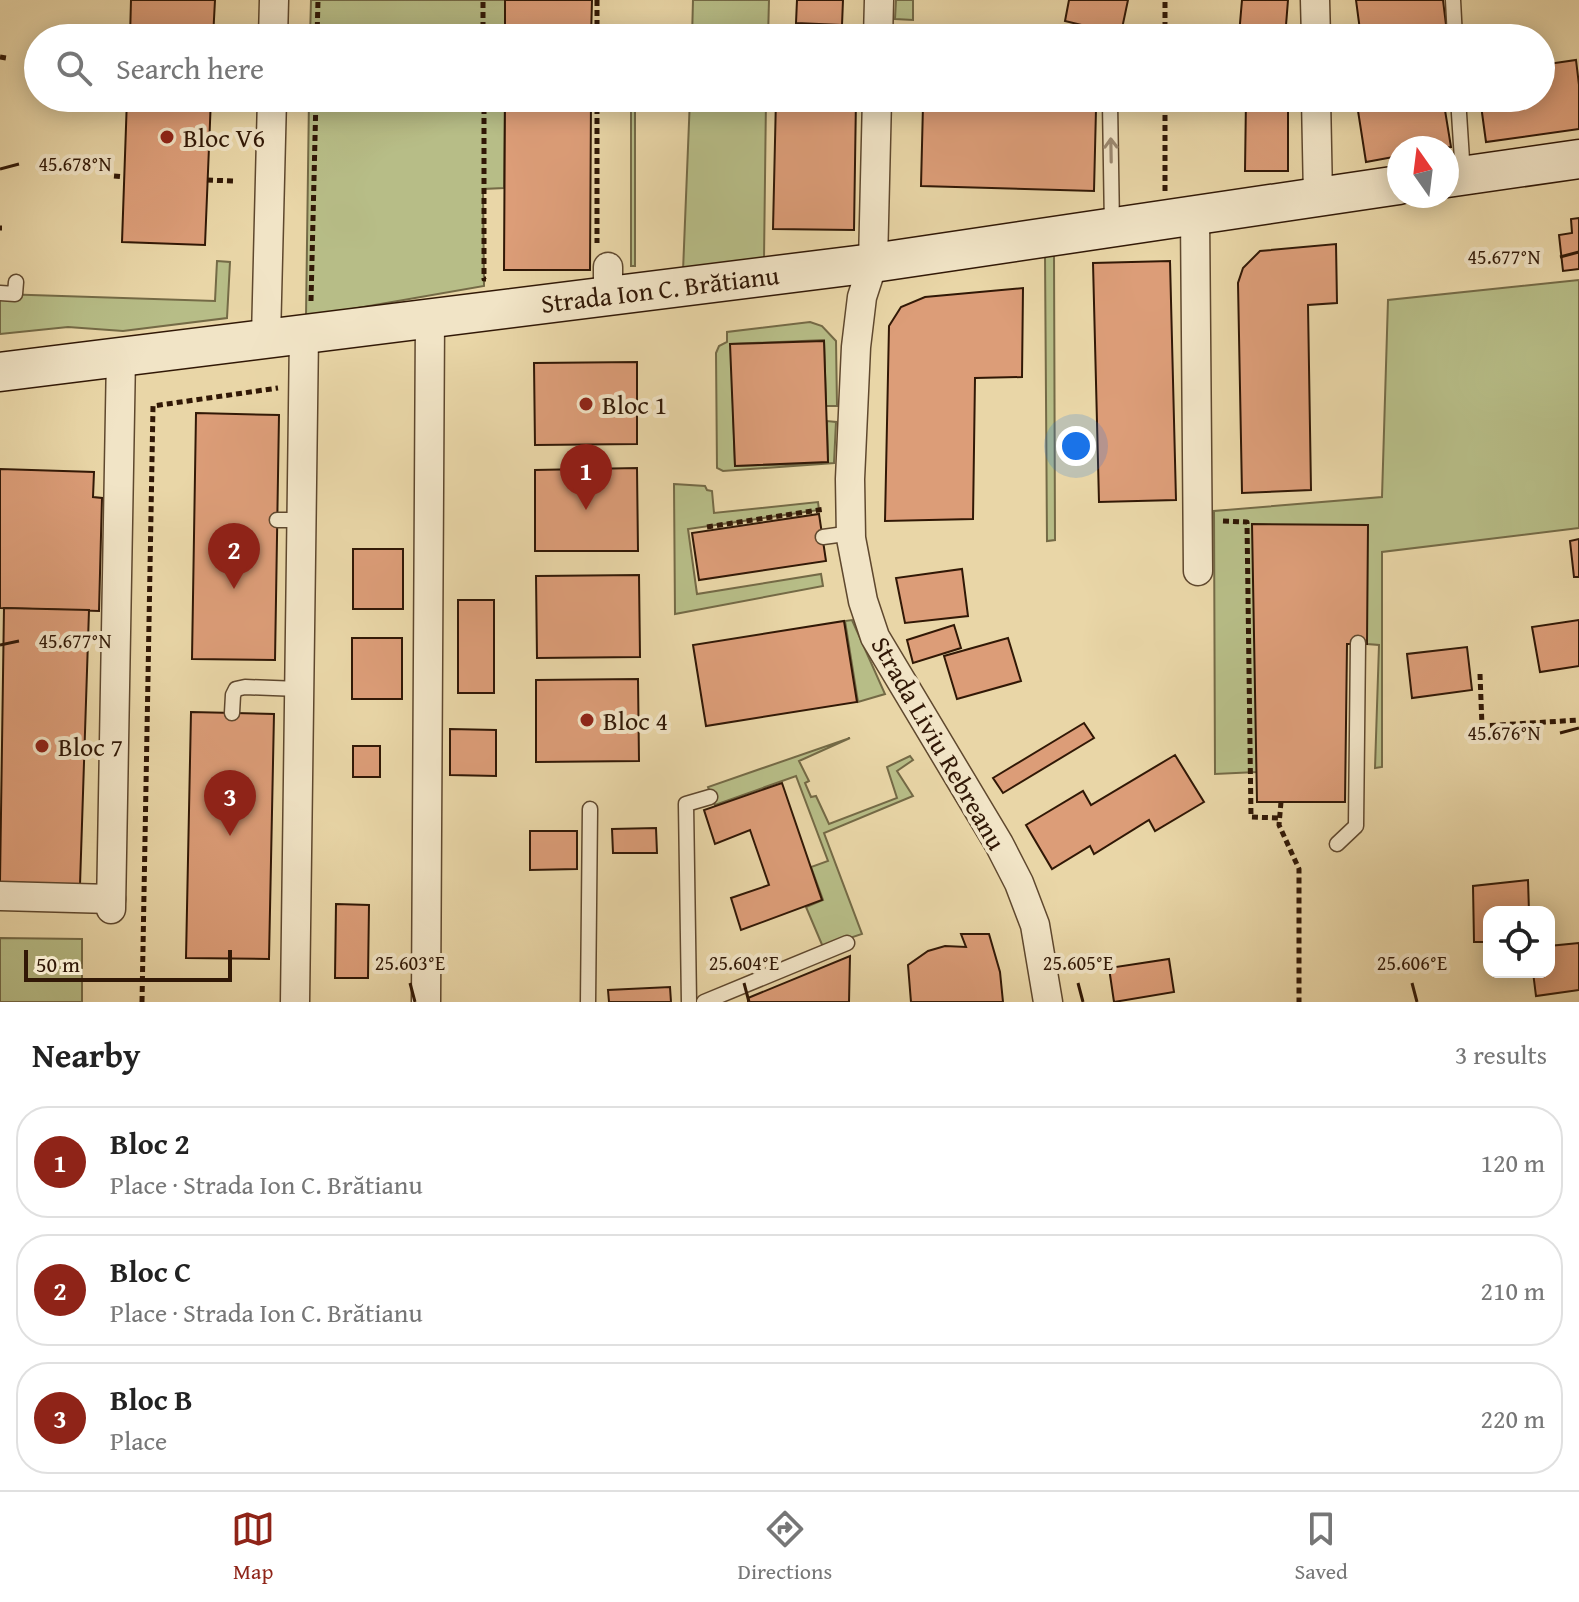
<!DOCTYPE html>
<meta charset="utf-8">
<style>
body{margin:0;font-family:"Gentium Book Plus",serif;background:#f6f6f6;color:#222}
.controls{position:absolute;right:24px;bottom:24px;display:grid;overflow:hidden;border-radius:16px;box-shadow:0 4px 20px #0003}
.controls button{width:72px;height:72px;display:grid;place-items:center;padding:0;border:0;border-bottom:2px solid #e0e0e0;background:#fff;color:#222;font:40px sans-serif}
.compass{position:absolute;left:1387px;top:136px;width:72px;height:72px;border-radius:50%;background:#fff;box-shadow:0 4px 20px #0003;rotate:346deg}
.scale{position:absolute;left:24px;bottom:20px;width:208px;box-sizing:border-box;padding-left:8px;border:4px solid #311806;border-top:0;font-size:22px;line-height:28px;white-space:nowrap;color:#311806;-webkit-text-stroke:6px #f1e4c6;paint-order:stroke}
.you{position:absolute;left:1076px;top:446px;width:28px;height:28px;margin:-20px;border:6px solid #fff;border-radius:50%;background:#1a73e8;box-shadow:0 0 0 12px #1a73e833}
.badge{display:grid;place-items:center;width:52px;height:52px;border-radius:50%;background:#8f2418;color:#fff;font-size:26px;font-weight:700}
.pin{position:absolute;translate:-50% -66px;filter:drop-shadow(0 2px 4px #0008)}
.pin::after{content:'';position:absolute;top:42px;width:28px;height:24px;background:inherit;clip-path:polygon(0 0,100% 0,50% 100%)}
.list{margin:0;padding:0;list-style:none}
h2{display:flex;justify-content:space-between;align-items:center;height:104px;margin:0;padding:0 32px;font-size:34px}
h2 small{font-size:26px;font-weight:400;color:#767676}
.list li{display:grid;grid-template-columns:52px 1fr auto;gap:24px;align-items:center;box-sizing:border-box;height:112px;margin:0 16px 16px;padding:0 16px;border:2px solid #e0e0e0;border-radius:32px}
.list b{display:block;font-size:30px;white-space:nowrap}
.list p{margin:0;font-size:26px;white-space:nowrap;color:#767676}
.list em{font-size:26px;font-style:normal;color:#767676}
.icon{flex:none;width:44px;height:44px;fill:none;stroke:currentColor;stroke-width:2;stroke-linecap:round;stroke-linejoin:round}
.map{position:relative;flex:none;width:1579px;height:1002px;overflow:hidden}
.search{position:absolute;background:#fff;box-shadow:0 4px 20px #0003;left:24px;right:24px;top:24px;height:88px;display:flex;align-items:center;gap:20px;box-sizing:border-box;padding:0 28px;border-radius:44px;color:#767676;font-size:30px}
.sheet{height:488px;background:#fff}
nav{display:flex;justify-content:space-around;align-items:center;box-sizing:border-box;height:112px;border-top:2px solid #e0e0e0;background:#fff;font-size:22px;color:#767676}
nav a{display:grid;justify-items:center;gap:4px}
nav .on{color:#8f2418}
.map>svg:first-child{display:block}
.green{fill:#b7bd87;stroke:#746a46;stroke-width:2}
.building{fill:#dc9d78;stroke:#311806;stroke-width:2}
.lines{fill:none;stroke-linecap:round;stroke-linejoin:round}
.lane-casing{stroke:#5f482e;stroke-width:17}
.street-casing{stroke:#5f482e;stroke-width:31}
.secondary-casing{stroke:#311806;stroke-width:41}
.path{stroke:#311806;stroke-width:5;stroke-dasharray:6 4;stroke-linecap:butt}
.lane{stroke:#f1e4c6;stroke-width:14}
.street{stroke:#f1e4c6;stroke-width:28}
.secondary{stroke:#f1e4c6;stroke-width:38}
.oneway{stroke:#9b8870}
.ticks{fill:none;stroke:#311806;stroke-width:3}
.poi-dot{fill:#8f2418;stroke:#f1e4c6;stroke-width:3}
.labels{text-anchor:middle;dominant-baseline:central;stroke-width:8;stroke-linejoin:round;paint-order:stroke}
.poi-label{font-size:26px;fill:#311806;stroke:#f1e4c6;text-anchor:start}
.street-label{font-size:26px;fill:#311806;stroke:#f1e4c6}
.ticks-label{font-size:20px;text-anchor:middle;fill:#311806;stroke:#f1e4c6;stroke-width:8;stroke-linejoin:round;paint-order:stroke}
</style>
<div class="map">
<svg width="1579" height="1002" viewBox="0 0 1579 1002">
<rect width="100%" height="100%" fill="#e9d6a7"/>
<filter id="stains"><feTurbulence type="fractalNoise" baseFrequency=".0025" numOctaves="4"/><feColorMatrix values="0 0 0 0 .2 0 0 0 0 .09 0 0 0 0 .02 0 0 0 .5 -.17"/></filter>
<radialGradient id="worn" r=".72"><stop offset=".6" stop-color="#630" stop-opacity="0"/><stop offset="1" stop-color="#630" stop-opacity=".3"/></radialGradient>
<g class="green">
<path d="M311 0H505V38H310Z"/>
<path d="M693 0H769L768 38H692Z"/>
<path d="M896 0H913V20L895 19Z"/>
<path d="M309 98H505L504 188 483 189 484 286 306 317Z"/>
<rect x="631" y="98" width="4" height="168"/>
<path d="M690 98H766L764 259 683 271Z"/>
<path d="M1054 254 1055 540 1047 541 1045 255Z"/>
<path d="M217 261 230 262 227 318 123 331 68 327 0 334V294L215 301Z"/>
<path d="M1579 280V528L1382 552V767L1375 768 1379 645 1367 644V525L1257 772 1215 774 1214 511 1382 497 1388 300Z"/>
<path d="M810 322 822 326 836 341 837 406H826L824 340 731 344 735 466 828 463 827 421 836 422 834 463 723 471 717 468 716 353 719 346 727 342V332Z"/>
<path d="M674 484 705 486 707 490 712 491 714 513 818 502 819 510 688 529 697 594 821 574 823 586 675 614Z"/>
<path d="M852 620 885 694 858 702 845 621Z"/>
<path d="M850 738 799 761 809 781 805 783 811 797 816 796 829 824 897 798 887 767 910 756 913 760 897 771 913 796 824 833 862 934 823 947 806 907 823 900 811 867 828 861 796 776 715 805 708 787Z"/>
<path d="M0 938 82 939V1002H0Z"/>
</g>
<g class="building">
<path d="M131 0H215L213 38H130Z"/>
<path d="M505 0H592L591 38H505Z"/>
<path d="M797 0H843L842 25 796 23Z"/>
<path d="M1069 0H1128L1120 38 1092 35 1094 28 1065 21Z"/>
<path d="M1242 0H1288L1285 38 1239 35Z"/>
<path d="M1356 0H1443L1447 33 1410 38H1361Z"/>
<path d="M1576 60 1579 85V129L1486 142 1480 98H1541V65Z"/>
<path d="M127 98H211L205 245 122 242Z"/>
<path d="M505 98H591L590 270H504Z"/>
<path d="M776 98H856L854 230 773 229Z"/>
<path d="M1246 98H1288V171H1245Z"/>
<path d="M1356 98H1443L1451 147 1399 148V156L1366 162Z"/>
<path d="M923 105 1096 109 1094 191 921 186Z"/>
<path d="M1579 218V269L1563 271 1559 235 1572 233 1571 219Z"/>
<path d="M1336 244 1337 303 1308 305 1311 490 1242 493 1238 283 1243 268 1260 251Z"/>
<path d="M1170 261 1176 500 1099 502 1093 263Z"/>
<path d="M1023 288 1022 377 975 378 973 519 885 521 889 326 901 307 925 297Z"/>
<path d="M824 341 828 462 735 466 730 344Z"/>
<path d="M637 362V444L535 445 534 363Z"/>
<path d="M196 413 279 415 275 660 192 659Z"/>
<path d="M637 468 638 551H535V470Z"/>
<path d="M0 469 94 472 93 497 102 498 99 611 0 608Z"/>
<path d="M819 514 826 561 699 580 692 533Z"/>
<path d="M1252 524 1368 525 1367 644H1347L1345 802H1257Z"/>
<path d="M1579 539V577H1574L1570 541Z"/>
<rect x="353" y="549" width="50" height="60"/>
<path d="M962 569 968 616 905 623 896 578Z"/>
<path d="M639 575 640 657 537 658 536 576Z"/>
<rect x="458" y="600" width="36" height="93"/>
<path d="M4 608 89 610 80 885 0 882Z"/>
<path d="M1579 620V666L1540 672 1532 627Z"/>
<path d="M844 621 857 702 706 726 693 645Z"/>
<path d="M954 625 961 648 913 663 907 640Z"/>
<rect x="352" y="638" width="50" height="61"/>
<path d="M1008 638 1021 681 957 699 944 656Z"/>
<path d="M1467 647 1472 690 1412 698 1407 654Z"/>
<path d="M638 679 639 761 536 762V680Z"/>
<path d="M191 712 274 714 269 959 186 958Z"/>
<path d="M1084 723 1094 738 1003 793 993 778Z"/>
<path d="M450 729 496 730V776L450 775Z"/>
<rect x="353" y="746" width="27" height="31"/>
<path d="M1175 755 1204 802 1155 831 1149 820 1094 854 1090 846 1052 869 1026 825 1083 791 1091 805Z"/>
<path d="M782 783 822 900 741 930 731 898 769 885 750 830 715 844 704 810Z"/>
<path d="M656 828 657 853H613L612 829Z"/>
<path d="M530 831H577V869L530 870Z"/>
<path d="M1528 880 1529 912H1489V942H1474L1473 886Z"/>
<path d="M336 904 369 905 368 978H335Z"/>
<path d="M961 934H989L1000 972 1003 1002H911L908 965 928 951 945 946 966 947Z"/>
<path d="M1579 943V990L1536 996 1533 972H1549V946Z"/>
<path d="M850 956 849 1002H748V998Z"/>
<path d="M1169 959 1174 992 1114 1002 1109 968Z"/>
<path d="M670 987 671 1002H609L608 990Z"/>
</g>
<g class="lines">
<g class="lane-casing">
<g id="lane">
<path d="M1453 0 1455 38"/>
<path d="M933 98 1110 103 1112 227"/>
<path d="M1458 98 1463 175"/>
<path d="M0 293 15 294 16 282"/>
<path d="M277 520H301"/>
<path d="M823 537 852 533"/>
<path d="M232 713 233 695 236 689 245 687 299 689"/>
<path d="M1337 844 1356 826 1358 643"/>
<path d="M588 1002 590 809"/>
<path d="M689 1002 686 804 710 797"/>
<path d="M704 1002 847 943"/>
</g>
</g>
<g class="street-casing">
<g id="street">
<path d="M1315 0 1316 38"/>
<path d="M273 38 274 0"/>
<path d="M878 38 879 0"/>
<path d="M877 98 873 263 862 297 856 347 850 479 851 538 863 601 875 637 999 844 1019 883 1035 925 1048 1002"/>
<path d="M1316 98 1318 197"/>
<path d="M1195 215 1198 571"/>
<path d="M608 267V295"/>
<path d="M266 338 272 98"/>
<path d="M0 896 111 899"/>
<path d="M111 909 121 356"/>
<path d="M295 1002 304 334"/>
<path d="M426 1002 430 318"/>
</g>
</g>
<g class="secondary-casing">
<g id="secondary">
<path d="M1447 178 1579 159"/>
<path d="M0 372 873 263 1399 185"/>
</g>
</g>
<g class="path">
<path d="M597 0V38"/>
<path d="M317 38 318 0"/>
<path d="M483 38V0"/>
<path d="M1165 38V0"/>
<path d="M0 57 6 58"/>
<path d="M484 98V279H486"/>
<path d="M597 98V243"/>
<path d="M114 176 124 177"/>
<path d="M207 180 233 181"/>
<path d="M1165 191V98"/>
<path d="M0 228H2"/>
<path d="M311 301 316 98"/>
<path d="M1223 521 1247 522 1251 817 1279 818"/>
<path d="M707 527 825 509"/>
<path d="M1480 674 1482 726 1579 720"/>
<path d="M1281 802 1279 825 1299 869V1002"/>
<path d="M142 1002 153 406 278 388"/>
</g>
<use href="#lane" class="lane"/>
<use href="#street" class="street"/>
<use href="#secondary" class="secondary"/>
</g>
<defs><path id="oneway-shaft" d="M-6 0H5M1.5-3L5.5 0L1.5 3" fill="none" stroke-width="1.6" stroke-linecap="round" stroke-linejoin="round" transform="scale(2)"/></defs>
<use class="oneway" href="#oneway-shaft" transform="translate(1111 150) rotate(-91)"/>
<path class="ticks" d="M0 169 19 164M1560 257 1579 252M0 645 19 641M1560 733 1579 728M410 983 415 1002M744 983 749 1002M1078 983 1083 1002M1412 983 1417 1002"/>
<g class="poi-dot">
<circle cx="167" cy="137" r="8"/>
<circle cx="586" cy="404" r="8"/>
<circle cx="587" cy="720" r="8"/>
<circle cx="42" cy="746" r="8"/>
</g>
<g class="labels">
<g class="poi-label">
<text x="183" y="137">Bloc V6</text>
<text x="602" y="404">Bloc 1</text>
<text x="603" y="720">Bloc 4</text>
<text x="58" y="746">Bloc 7</text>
</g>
<g class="street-label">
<text transform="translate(660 289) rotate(-7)">Strada Ion C. Brătianu</text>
<text transform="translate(939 743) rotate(60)">Strada Liviu Rebreanu</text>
</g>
</g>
<g class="ticks-label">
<text x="75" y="171">45.678°N</text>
<text x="1504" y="264">45.677°N</text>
<text x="75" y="648">45.677°N</text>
<text x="1504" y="740">45.676°N</text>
<text x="410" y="970">25.603°E</text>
<text x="744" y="970">25.604°E</text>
<text x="1078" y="970">25.605°E</text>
<text x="1412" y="970">25.606°E</text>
</g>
<rect width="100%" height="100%" filter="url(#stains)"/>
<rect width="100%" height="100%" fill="url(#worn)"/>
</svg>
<div class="controls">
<button><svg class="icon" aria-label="locate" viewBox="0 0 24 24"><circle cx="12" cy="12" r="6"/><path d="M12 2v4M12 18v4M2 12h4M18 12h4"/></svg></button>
</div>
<svg class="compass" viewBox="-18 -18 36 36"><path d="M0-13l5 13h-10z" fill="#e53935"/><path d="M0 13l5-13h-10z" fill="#767676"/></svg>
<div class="scale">50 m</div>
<div class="you"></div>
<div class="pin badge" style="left:586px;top:510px">1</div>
<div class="pin badge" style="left:234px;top:589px">2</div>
<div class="pin badge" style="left:230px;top:836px">3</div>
<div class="search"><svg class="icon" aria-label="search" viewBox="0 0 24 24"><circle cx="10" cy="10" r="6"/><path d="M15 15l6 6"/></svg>Search here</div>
</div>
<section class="sheet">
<h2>Nearby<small>3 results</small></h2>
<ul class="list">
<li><span class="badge">1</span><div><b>Bloc 2</b><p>Place · Strada Ion C. Brătianu</p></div><em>120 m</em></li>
<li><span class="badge">2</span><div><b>Bloc C</b><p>Place · Strada Ion C. Brătianu</p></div><em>210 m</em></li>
<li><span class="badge">3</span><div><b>Bloc B</b><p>Place</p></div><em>220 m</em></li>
</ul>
</section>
<nav>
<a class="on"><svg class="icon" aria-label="map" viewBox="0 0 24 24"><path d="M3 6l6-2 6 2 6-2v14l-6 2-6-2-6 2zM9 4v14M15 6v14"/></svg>Map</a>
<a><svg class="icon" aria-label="directions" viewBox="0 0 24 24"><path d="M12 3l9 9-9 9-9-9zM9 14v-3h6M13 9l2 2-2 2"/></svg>Directions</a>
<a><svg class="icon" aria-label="saved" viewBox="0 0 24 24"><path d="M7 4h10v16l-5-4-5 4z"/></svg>Saved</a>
</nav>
